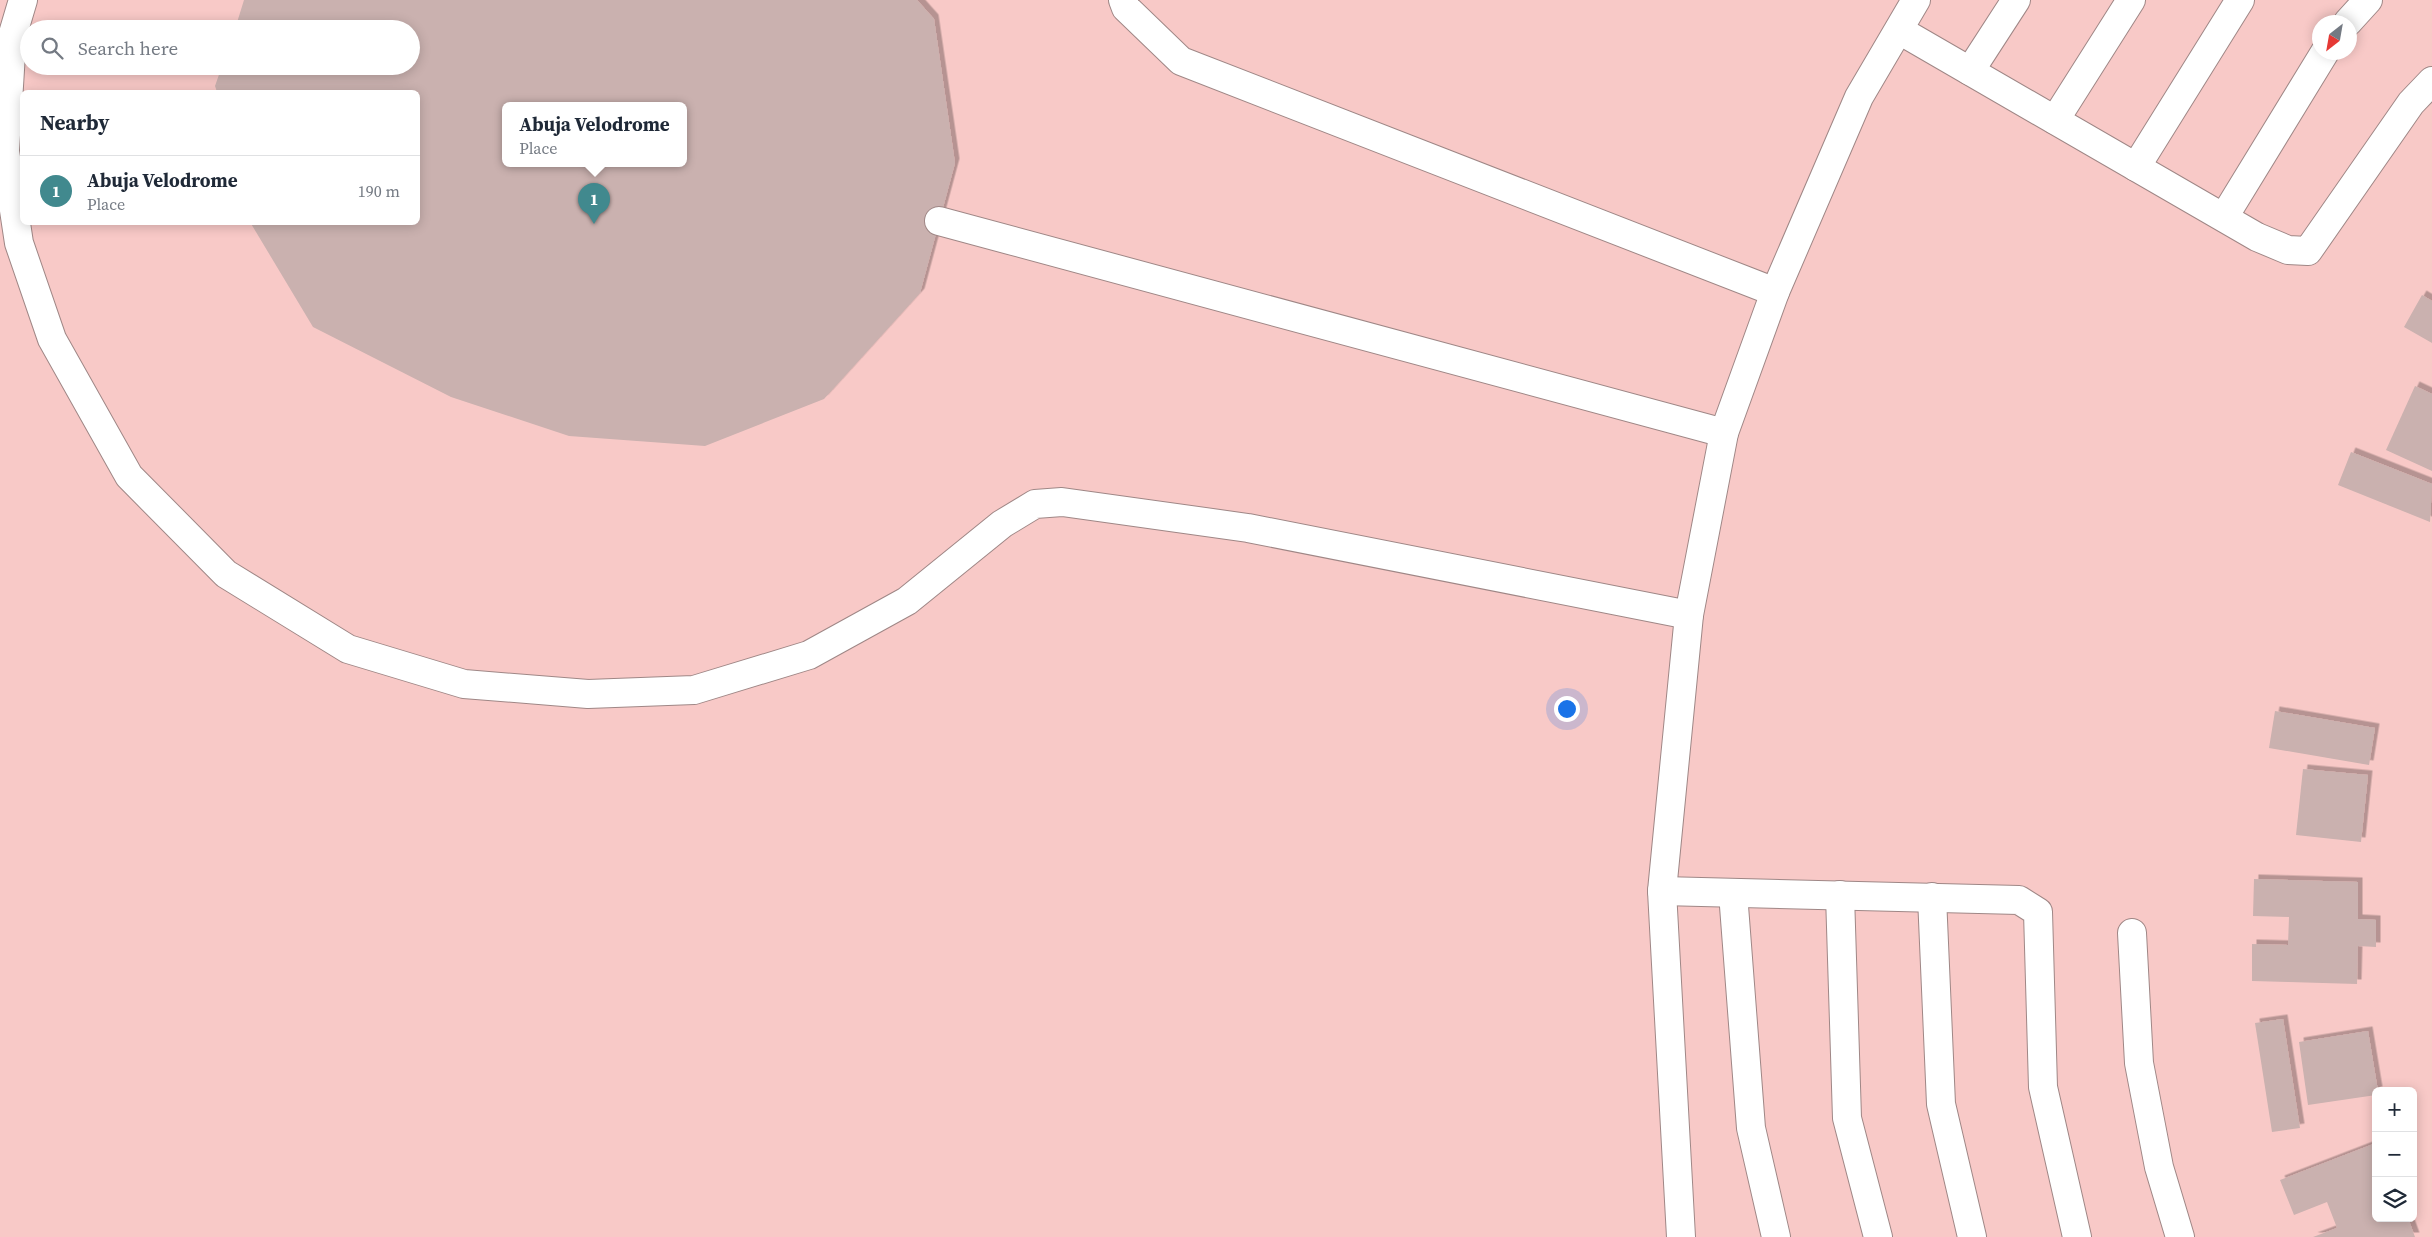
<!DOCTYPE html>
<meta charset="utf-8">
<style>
body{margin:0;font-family:"Source Serif 4",serif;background:#f6f6f7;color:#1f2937}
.controls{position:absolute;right:15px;bottom:15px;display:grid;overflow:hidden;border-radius:8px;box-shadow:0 2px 12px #0003}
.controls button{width:45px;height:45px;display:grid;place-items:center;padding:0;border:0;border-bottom:1px solid #e0e1e3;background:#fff;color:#1f2937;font:25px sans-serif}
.compass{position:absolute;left:2312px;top:15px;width:45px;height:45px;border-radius:50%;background:#fff;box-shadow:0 2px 12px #0003;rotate:211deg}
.you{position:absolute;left:1566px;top:708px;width:18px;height:18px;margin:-12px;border:4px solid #fff;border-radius:50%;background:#1a73e8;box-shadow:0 0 0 8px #1a73e833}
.badge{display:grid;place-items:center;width:32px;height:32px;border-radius:50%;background:#41898e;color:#fff;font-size:16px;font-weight:700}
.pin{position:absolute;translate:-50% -41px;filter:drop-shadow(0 1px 2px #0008)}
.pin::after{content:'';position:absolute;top:26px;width:18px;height:15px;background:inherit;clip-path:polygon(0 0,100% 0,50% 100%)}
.popup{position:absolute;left:502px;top:102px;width:185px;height:65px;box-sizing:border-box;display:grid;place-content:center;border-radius:8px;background:#fff;filter:drop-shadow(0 1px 4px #0005);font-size:16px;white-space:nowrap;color:#747a83}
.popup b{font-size:19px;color:#1f2937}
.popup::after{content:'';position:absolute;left:50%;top:100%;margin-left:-10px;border:10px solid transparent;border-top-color:#fff}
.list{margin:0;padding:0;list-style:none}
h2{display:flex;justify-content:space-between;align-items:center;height:65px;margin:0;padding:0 20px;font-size:21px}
h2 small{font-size:16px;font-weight:400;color:#747a83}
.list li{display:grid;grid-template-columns:32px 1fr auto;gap:15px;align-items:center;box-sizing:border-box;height:70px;padding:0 20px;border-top:1px solid #e0e1e3}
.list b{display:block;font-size:19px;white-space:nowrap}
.list p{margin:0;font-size:16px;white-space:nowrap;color:#747a83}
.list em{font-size:16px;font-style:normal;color:#747a83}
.icon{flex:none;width:28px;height:28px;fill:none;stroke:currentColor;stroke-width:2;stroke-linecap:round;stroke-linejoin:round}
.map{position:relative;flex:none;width:2432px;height:1237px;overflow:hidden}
.search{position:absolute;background:#fff;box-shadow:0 2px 12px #0003;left:20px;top:20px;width:400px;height:55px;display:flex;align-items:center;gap:12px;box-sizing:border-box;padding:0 18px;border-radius:28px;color:#747a83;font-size:19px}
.panel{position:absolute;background:#fff;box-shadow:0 2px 12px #0003;left:20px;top:90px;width:400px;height:135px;border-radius:8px}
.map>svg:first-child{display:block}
.green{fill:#f8c9c7;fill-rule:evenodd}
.building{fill:#cab1af;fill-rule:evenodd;filter:url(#shadow)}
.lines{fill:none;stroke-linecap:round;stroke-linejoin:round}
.minor-casing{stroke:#9f8786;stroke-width:30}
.minor{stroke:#fff;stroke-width:28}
</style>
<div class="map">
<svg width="2432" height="1237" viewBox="0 0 2432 1237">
<defs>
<filter id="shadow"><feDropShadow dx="4.5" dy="-4.5" stdDeviation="0" flood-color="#0004"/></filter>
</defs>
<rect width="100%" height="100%" fill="#fdedec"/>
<path class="green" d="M0 0H2432V1237H0ZM2320 22H2350V52H2320ZM29 29H411V66H29ZM22 92H418V222H22ZM505 105H683V163H505ZM2376 1091H2413V1218H2376Z"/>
<g class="building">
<path d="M244 0H917L934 19 955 163 920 293 824 399 705 446 569 436 451 397 313 327 250 222H418V92H217L215 86 222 66H411V29H235ZM505 105H683V163H505Z"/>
<path d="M2422 295 2432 301V343L2404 327Z"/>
<path d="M2415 386 2432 394V471L2386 450Z"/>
<path d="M2351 452 2432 484 2430 522 2338 485Z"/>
<path d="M2275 711 2375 728 2369 765 2269 748Z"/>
<path d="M2303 769 2368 775 2361 842 2296 835Z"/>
<path d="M2254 879 2358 882V919L2376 920V947L2358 946 2357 984 2252 981V944L2288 945 2289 917 2253 916Z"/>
<path d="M2283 1019 2300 1128 2272 1132 2255 1023Z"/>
<path d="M2368 1031 2378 1091H2376V1095L2308 1105 2299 1042Z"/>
<path d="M2376 1143V1218H2408L2415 1237H2313L2337 1228 2327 1202 2294 1215 2280 1180Z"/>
</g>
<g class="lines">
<g class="minor-casing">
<g id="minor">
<path d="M23 0 12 37 5 151 19 243 52 339 129 476 226 574 348 649 464 684 588 694 694 690 809 655 907 601 1002 524 1035 504 1062 502 1248 528 1689 615"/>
<path d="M1123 0 1126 8 1181 61 1775 292"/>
<path d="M2348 22 2368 0"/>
<path d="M1899 30 2257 237 2288 250 2308 251 2411 103 2432 81"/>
<path d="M1970 71 2016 0"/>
<path d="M2055 120 2131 0"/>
<path d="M2136 167 2240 0"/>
<path d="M2224 217 2325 52"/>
<path d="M939 221 1724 433"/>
<path d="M1662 891 2019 900 2038 912 2043 1087 2077 1237"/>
<path d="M1733 893 1751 1128 1776 1237"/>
<path d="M1840 895 1847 1118 1878 1237"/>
<path d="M1932 897 1941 1104 1972 1237"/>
<path d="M2132 933 2139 1063 2159 1167 2180 1237"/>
<path d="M1681 1237 1662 891 1689 615 1724 433 1775 292 1859 97 1916 0"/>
</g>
</g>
<use href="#minor" class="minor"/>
</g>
</svg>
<div class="controls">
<button>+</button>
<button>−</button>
<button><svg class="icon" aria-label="layers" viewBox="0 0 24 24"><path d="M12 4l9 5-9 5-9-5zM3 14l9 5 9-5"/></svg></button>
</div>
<svg class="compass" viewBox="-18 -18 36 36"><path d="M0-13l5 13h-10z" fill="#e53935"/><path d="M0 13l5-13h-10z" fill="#747a83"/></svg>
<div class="you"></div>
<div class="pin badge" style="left:594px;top:224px">1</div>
<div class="popup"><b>Abuja Velodrome</b>Place</div>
<div class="search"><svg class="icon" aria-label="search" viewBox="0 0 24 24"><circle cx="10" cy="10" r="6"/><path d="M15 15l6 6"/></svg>Search here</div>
<section class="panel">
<h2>Nearby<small></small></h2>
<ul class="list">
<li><span class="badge">1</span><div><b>Abuja Velodrome</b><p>Place</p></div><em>190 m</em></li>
</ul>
</section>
</div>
